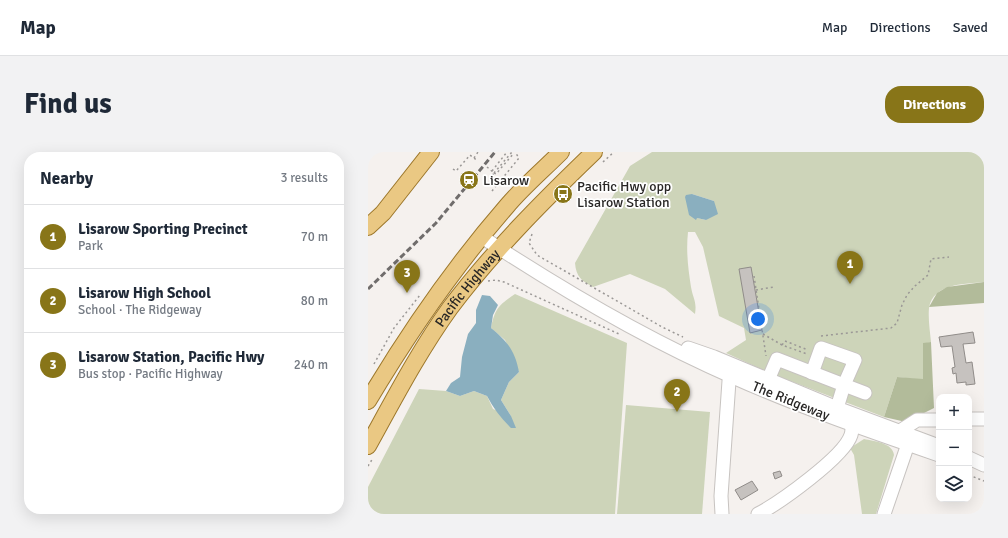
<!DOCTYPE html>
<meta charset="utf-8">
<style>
body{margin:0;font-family:Signika,sans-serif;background:#f2f2f3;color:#1f2937}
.controls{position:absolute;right:12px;bottom:12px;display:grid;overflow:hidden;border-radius:8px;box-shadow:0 4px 16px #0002}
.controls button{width:36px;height:36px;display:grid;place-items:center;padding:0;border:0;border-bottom:1px solid #e0e1e3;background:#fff;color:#1f2937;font:20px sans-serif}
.you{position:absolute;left:390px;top:167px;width:14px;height:14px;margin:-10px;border:3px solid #fff;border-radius:50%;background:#1a73e8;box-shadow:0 0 0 6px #1a73e833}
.badge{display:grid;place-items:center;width:26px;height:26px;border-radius:50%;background:#887518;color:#fff;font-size:13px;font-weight:700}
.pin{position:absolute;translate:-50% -33px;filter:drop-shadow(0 1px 2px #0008)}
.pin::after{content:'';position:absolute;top:21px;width:14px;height:12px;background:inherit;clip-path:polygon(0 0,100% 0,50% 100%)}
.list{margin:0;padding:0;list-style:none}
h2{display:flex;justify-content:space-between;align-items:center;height:52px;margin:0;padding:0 16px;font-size:17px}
h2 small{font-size:13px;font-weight:400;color:#747a83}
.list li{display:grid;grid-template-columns:26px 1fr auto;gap:12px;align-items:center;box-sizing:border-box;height:64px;padding:0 16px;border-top:1px solid #e0e1e3}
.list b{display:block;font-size:15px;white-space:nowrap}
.list p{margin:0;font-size:13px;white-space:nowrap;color:#747a83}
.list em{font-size:13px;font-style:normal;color:#747a83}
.icon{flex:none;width:22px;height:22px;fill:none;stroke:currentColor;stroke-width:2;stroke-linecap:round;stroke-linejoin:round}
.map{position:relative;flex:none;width:616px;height:362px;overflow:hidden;border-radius:16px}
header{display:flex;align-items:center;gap:24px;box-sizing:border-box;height:56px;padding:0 20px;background:#fff;border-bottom:1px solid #e0e1e3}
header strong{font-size:19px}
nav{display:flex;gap:22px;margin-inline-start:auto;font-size:14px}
.intro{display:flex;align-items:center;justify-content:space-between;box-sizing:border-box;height:96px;padding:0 24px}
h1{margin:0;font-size:28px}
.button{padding:10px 18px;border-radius:16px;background:#887518;color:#fff;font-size:14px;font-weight:700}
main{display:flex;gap:24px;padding:0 24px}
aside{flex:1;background:#fff;border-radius:16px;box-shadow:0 4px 16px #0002}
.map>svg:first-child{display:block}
.green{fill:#cdd4b9;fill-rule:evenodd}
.forest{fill:#b2bb9a}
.water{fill:#8aafbf}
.building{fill:#c6c2bf;stroke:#908c89}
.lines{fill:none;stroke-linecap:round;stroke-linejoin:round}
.minor-casing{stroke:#c7c3c0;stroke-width:15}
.major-casing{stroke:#9d782c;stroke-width:18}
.path{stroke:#9b9896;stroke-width:1.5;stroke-dasharray:2 3;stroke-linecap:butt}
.minor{stroke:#fff;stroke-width:13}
.major{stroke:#eac883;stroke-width:16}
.rail{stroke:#706d6c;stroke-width:3;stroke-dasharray:6 3;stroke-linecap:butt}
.labels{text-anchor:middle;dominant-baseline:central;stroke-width:3.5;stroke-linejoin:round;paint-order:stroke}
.poi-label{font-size:14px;fill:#282625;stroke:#fff;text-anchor:start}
.street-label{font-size:14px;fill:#282625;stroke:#fff}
</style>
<header>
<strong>Map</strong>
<nav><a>Map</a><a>Directions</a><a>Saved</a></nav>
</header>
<div class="intro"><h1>Find us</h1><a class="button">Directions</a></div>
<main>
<aside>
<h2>Nearby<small>3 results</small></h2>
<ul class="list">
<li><span class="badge">1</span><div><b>Lisarow Sporting Precinct</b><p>Park</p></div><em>70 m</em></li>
<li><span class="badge">2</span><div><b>Lisarow High School</b><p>School · The Ridgeway</p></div><em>80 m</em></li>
<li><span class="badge">3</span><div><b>Lisarow Station, Pacific Hwy</b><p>Bus stop · Pacific Highway</p></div><em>240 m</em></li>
</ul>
</aside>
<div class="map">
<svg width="616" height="362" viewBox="0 0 616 362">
<rect width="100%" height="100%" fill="#f5f1ee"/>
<g class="green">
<path d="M284 0H607L616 3V130C597 132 565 131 561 156 560 167 562 179 563 190L555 192V228L529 225 516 265 399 220 358 201 378 188 376 176 351 164 335 95 327 80H320C318 99 320 116 323 135 325 147 329 149 327 162L297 137 262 122 225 135C214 129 208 125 207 111L262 14ZM324 42 346 49 338 68 329 66Z"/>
<path d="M147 142 259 191 247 362H0V335L51 237 78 239 92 244 106 239 119 244 125 257 143 264 133 248 141 230 151 220 137 188 123 176C127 156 131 153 147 142Z"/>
<path d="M258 253 342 260 334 362H249Z"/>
<path d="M496 287C506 289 525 291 526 303L508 362H494L486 303 482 296Z"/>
</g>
<g class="forest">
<path d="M616 130V151L561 155 569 141 579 135Z"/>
<path d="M563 190 566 256 538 270 516 265 529 225 555 227V191Z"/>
</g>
<g class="water">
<path d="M324 42 346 49 350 62 338 68 329 66 328 68 321 63 317 45 318 43Z"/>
<path d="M114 143 122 144 130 153 125 163 123 176C140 190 147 199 151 220L141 230 133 248 143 264 148 276H143C133 266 125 256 119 244L106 239 92 244 78 239 83 231 92 225 94 205 100 182 108 171V158Z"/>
</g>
<g class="building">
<path d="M383 115 394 178 382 181 371 117Z"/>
<path d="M605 180 607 191 595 192 598 211 604 210 607 232 598 233V230L589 231 588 221 585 222 584 216 587 215 584 194 573 195 571 185Z"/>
<path d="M412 319 414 324 407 327 405 321Z"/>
<path d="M384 329 390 338 373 348 367 338Z"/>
</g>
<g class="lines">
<g class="minor-casing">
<g id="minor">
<path d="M114 85C193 137 277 187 365 225 432 255 501 279 571 303"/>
<path d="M320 196 346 205 469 256 571 294"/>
<path d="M444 221 453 196 487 208 476 233 497 241"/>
<path d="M601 267H616"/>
<path d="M535 284 532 279 549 268H571"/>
<path d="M601 306 616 313"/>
<path d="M354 362 353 344 361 229 363 225 371 221"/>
<path d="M390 362C411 351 476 305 483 283 485 277 484 272 481 266L469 262V256L476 233 409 207 400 228"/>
<path d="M516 362 540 292"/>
</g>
</g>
<g class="major-casing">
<g id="major">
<path d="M0 75 15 61 63 0"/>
<path d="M0 249C41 180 86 115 139 54 155 35 175 18 193 0"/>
<path id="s1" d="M0 294C26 247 51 199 82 156 125 99 175 49 226 0"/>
</g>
</g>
<g class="path">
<path d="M106 6 110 0"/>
<path d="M235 10 246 0"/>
<path d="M119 15 126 21 124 24 131 31"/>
<path d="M85 17 88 19 102 3 110 9"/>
<path d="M124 19 139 0"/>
<path d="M126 21 128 22 146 1"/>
<path d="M126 21 144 0"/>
<path d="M124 39 151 6 147 0"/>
<path d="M164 82 161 91 169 103 294 175 315 185"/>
<path d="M386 124 398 204"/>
<path d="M120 129 128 128 136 130 251 182"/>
<path d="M388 138 406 135"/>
<path d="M395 182 414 193 439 202"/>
<path d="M453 184 523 176 529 171 534 153 539 143 547 134 560 123 563 107 581 105"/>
<path d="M414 193 417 189 440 198"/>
<path d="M6 212 26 176 52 143"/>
<path d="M0 314 5 306"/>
<path d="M601 323 616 329"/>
</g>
<use href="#minor" class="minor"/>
<use href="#major" class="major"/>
<path class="rail" d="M0 137 68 71 127 0"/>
</g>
<defs>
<g id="station-disc" transform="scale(1)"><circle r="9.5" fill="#887518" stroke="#fff"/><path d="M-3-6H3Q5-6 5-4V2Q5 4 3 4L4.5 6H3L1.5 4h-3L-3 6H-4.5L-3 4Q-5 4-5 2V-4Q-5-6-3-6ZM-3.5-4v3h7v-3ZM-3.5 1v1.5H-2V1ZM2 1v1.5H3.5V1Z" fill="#fff"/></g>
<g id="bus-disc" transform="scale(1)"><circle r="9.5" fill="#887518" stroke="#fff"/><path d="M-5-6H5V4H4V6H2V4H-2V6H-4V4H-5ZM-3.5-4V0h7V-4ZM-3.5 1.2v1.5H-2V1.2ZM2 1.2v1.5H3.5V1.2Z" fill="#fff"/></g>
</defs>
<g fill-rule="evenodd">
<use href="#station-disc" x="101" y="28"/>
<use href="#bus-disc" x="195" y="42"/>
</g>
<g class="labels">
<g class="poi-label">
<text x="115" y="28">Lisarow</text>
<text x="209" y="34">Pacific Hwy opp<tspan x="209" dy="16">Lisarow Station</tspan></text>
</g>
<g class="street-label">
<text stroke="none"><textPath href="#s1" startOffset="187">Pacific Highway</textPath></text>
<text transform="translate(423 249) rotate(22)">The Ridgeway</text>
</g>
</g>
</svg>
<div class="controls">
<button>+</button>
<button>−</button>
<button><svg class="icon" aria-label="layers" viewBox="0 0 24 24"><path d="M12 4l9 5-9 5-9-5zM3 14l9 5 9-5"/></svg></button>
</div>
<div class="you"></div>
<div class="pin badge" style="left:482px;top:132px">1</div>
<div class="pin badge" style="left:309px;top:260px">2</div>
<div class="pin badge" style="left:39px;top:141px">3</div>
</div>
</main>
